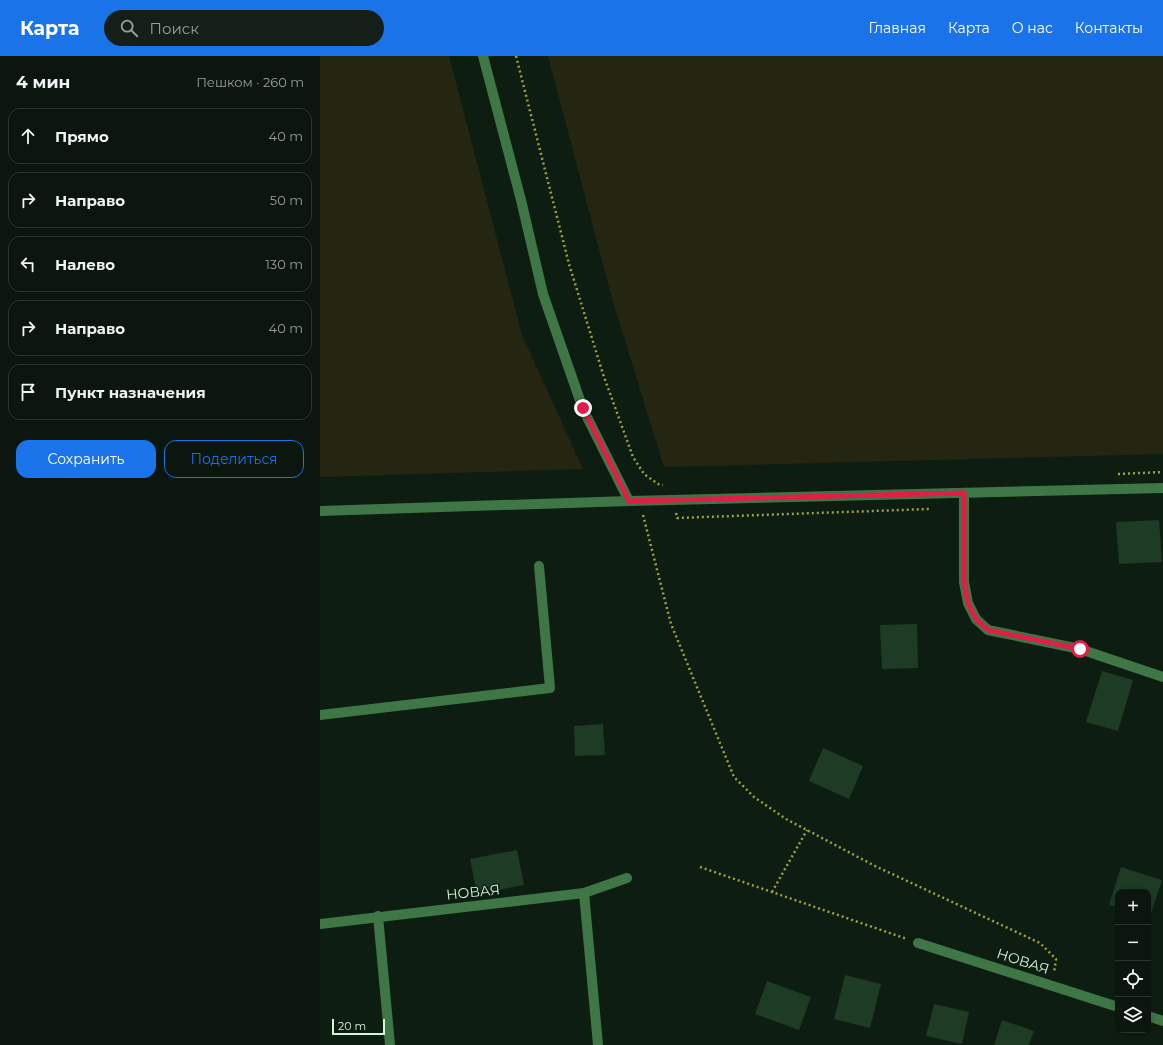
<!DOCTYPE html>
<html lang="ru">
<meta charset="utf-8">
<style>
body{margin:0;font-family:Montserrat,sans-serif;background:#131f17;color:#f1f3f6}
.controls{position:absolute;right:12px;bottom:12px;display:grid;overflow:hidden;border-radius:8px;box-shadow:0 2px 6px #0003}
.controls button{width:36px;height:36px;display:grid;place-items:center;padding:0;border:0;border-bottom:1px solid #2a352e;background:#0a160e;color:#f1f3f6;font:20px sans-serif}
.scale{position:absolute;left:12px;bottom:10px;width:53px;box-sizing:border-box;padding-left:4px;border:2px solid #d1f9d8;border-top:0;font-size:11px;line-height:14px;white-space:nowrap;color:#d1f9d8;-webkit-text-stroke:3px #0e1d12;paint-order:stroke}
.stop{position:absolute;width:12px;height:12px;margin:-9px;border:3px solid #e11d48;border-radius:50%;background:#fff}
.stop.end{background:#e11d48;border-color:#fff;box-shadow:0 1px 4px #0008}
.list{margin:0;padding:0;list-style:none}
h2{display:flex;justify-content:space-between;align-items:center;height:52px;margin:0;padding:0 16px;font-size:17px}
h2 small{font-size:13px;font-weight:400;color:#999f9e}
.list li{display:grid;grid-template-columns:26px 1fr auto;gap:12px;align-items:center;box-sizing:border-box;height:56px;margin:0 8px 8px;padding:0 8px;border:1px solid #2a352e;border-radius:12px}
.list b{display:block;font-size:15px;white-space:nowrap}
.list em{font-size:13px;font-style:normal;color:#999f9e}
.actions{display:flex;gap:8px;padding:12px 16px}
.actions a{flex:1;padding:9px 0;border:1px solid #1a73e8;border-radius:12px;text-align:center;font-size:14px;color:#1a73e8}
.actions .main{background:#1a73e8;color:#fff}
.icon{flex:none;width:22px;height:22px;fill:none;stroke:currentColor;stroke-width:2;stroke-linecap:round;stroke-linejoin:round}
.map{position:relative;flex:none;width:843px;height:989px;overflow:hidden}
header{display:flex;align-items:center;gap:24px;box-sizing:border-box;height:56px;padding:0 20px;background:#1a73e8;color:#fff}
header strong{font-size:19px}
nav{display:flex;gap:22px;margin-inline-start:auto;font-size:14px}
.search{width:280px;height:36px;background:#131f17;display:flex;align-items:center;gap:10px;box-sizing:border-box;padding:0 14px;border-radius:22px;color:#999f9e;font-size:15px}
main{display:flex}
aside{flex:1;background:#0a160e}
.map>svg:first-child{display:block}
.green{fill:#252612}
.building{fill:#1d3b25}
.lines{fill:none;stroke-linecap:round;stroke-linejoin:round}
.path{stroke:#a0a13d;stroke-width:2.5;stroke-dasharray:2 3;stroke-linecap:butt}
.minor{stroke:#3f7645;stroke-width:10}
.route{stroke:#e11d48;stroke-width:5}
.labels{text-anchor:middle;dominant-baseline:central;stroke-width:3;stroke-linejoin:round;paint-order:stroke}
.street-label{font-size:14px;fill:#d1f9d8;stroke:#0e1d12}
</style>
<header>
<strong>Карта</strong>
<div class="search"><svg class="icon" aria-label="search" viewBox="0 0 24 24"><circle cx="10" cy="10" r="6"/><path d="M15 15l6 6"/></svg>Поиск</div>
<nav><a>Главная</a><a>Карта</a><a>О нас</a><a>Контакты</a></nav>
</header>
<main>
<aside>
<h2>4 мин<small>Пешком · 260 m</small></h2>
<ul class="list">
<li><svg class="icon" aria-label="ahead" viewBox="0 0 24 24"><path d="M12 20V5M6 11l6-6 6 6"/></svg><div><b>Прямо</b></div><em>40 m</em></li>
<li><svg class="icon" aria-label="right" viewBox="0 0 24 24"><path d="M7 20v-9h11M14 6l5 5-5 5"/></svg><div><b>Направо</b></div><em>50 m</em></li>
<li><svg class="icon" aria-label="left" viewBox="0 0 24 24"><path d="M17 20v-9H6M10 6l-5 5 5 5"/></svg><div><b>Налево</b></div><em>130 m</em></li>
<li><svg class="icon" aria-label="right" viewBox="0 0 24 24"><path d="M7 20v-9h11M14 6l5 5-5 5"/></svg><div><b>Направо</b></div><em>40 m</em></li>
<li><svg class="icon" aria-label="arrive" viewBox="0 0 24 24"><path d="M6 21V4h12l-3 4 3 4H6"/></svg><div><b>Пункт назначения</b></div></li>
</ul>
<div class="actions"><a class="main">Сохранить</a><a>Поделиться</a></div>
</aside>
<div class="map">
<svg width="843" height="989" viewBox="0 0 843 989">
<rect width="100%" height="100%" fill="#0e1d12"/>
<g class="green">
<path d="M0 0H129L202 279 263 413 0 421Z"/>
<path d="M228 0H843V398L344 411 293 246Z"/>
</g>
<g class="building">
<path d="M839 464 842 506 799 508 796 466Z"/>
<path d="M597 568 598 612 562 613 560 569Z"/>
<path d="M782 615 813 624 798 675 766 666Z"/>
<path d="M283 668 285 699 255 700 254 670Z"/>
<path d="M503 692 543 710 529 743 489 725Z"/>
<path d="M197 794 204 829 157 838 150 803Z"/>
<path d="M801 811 842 824 830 861H828V836H798V851L789 849Z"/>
<path d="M525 919 561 928 550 972 514 963Z"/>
<path d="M447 925 491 941 479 974 435 958Z"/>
<path d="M614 948 649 956 642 988 606 980Z"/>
<path d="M682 964 714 975 709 989H674Z"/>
</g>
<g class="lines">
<g class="path">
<path d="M196 0 249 208 283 318 313 401 324 418 338 428 343 429"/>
<path d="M798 418 843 416"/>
<path d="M356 457 357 462 609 453"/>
<path d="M323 459 351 568 414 721 434 741 466 763 555 810 720 887 736 903 734 917"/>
<path d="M380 811 587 883"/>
<path d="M452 836 487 774"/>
</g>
<g class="minor">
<path d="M163 0 201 144 223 238 263 353 309 445"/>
<path d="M644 437V526L648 547 656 563 668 574 760 593 843 621"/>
<path d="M0 455 309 445 843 432"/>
<path d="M0 659 230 632 219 510"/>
<path d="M264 837 278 989"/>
<path d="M58 860 70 989"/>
<path d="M0 868 264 837 307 822"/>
<path d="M598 887 798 951"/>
<path d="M828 960 843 965"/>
</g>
</g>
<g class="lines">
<path class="route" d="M263 352 309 445 644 437V526L648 547 656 563 668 574 760 593"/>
</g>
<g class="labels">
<g class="street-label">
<text transform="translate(153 836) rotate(-6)">НОВАЯ</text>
<text transform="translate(703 905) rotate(18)">НОВАЯ</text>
</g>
</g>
</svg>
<div class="controls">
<button>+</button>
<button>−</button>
<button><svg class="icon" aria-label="locate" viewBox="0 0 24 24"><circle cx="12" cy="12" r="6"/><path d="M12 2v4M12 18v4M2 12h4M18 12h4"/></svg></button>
<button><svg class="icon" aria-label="layers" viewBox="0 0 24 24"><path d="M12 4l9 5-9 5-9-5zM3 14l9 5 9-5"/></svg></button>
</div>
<div class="scale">20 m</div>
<div class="stop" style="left:760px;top:593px"></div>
<div class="stop end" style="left:263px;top:352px"></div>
</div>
</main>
